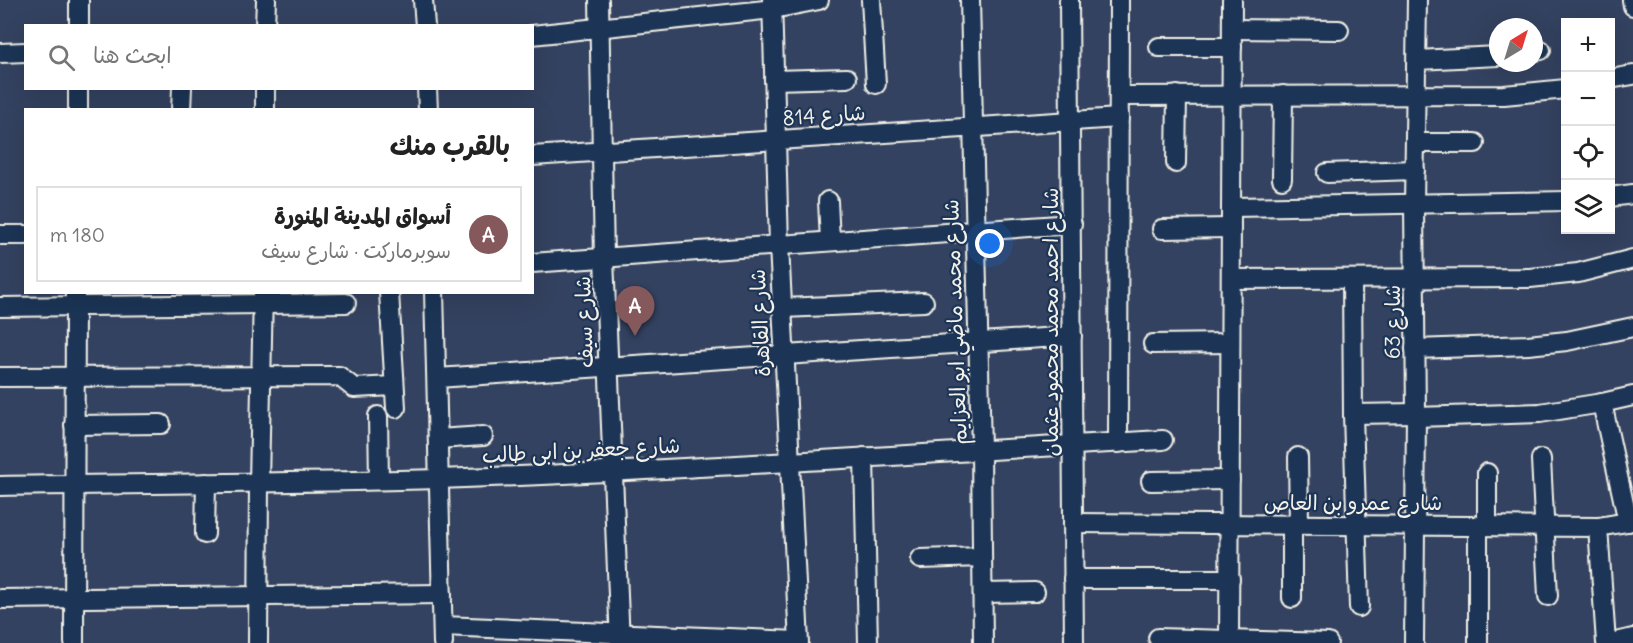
<!DOCTYPE html>
<html lang="ar">
<meta charset="utf-8">
<style>
body{margin:0;font-family:Delius,"Playpen Sans Arabic",sans-serif;background:#f6f6f6;color:#222;direction:rtl}
.controls{position:absolute;right:18px;top:18px;display:grid;overflow:hidden;border-radius:0px;box-shadow:0 6px 24px #0002}
.controls button{width:54px;height:54px;display:grid;place-items:center;padding:0;border:0;border-bottom:2px solid #e0e0e0;background:#fff;color:#222;font:30px sans-serif}
.compass{position:absolute;left:1489px;top:18px;width:54px;height:54px;border-radius:50%;background:#fff;box-shadow:0 6px 24px #0002;rotate:38deg}
.you{position:absolute;left:990px;top:244px;width:21px;height:21px;margin:-15px;border:4px solid #fff;border-radius:50%;background:#1a73e8;box-shadow:0 0 0 9px #1a73e833}
.badge{display:grid;place-items:center;width:39px;height:39px;border-radius:50%;background:#85585c;color:#fff;font-size:20px;font-weight:700}
.pin{position:absolute;translate:-50% -50px;filter:drop-shadow(0 2px 3px #0008)}
.pin::after{content:'';position:absolute;top:32px;width:21px;height:18px;background:inherit;clip-path:polygon(0 0,100% 0,50% 100%)}
.list{margin:0;padding:0;list-style:none}
h2{display:flex;justify-content:space-between;align-items:center;height:78px;margin:0;padding:0 24px;font-size:26px}
h2 small{font-size:20px;font-weight:400;color:#767676}
.list li{display:grid;grid-template-columns:39px 1fr auto;gap:18px;align-items:center;box-sizing:border-box;height:96px;margin:0 12px 12px;padding:0 12px;border:2px solid #e0e0e0;border-radius:0px}
.list b{display:block;font-size:22px;white-space:nowrap}
.list p{margin:0;font-size:20px;white-space:nowrap;color:#767676}
.list em{font-size:20px;font-style:normal;color:#767676}
.icon{flex:none;width:33px;height:33px;fill:none;stroke:currentColor;stroke-width:2;stroke-linecap:round;stroke-linejoin:round}
.map{position:relative;flex:none;width:1633px;height:643px;overflow:hidden;direction:ltr}
.search{position:absolute;background:#fff;box-shadow:0 6px 24px #0002;left:24px;top:24px;width:510px;height:66px;display:flex;align-items:center;gap:15px;box-sizing:border-box;padding:0 21px;border-radius:0px;color:#767676;font-size:22px}
.panel{position:absolute;background:#fff;box-shadow:0 6px 24px #0002;left:24px;top:108px;width:510px;height:186px;border-radius:0px;direction:rtl}
.map>svg:first-child{display:block}
.lines{fill:none;stroke-linecap:round;stroke-linejoin:round}
.minor-casing{stroke:#f4f1e8;stroke-width:22}
.minor{stroke:#1d3557;stroke-width:18}
.labels{text-anchor:middle;dominant-baseline:central;stroke-width:4.5;stroke-linejoin:round;paint-order:stroke}
.street-label{font-size:21px;fill:#f4f1e8;stroke:#1d3557}
</style>
<div class="map">
<svg width="1633" height="643" viewBox="0 0 1633 643">
<rect width="100%" height="100%" fill="#334260"/>
<filter id="ink" filterUnits="userSpaceOnUse"><feTurbulence type="fractalNoise" baseFrequency=".0167" numOctaves="2"/><feDisplacementMap in="SourceGraphic" scale="12" xChannelSelector="R" yChannelSelector="G"/><feConvolveMatrix kernelMatrix="1 2 1 2 8 2 1 2 1" color-interpolation-filters="sRGB"/></filter>
<g filter="url(#ink)">
<g class="lines">
<g class="minor-casing">
<g id="minor">
<path d="M423 0 425 26"/>
<path d="M599 0 604 258 620 643"/>
<path d="M772 0 779 245 799 643"/>
<path d="M871 0 876 84"/>
<path d="M970 0 981 449 983 643"/>
<path d="M1069 0 1074 643"/>
<path d="M1632 0 1633 6"/>
<path d="M79 26V0"/>
<path d="M265 26 266 0"/>
<path d="M1232 29 1339 30"/>
<path d="M532 35 773 9 819 0"/>
<path d="M1159 47H1232"/>
<path d="M1534 51 1541 50"/>
<path d="M0 53 26 52"/>
<path d="M1417 60 1498 56"/>
<path d="M1610 79 1633 75"/>
<path d="M774 80 847 78"/>
<path d="M427 88 428 110"/>
<path d="M1120 96 1504 95 1566 89"/>
<path d="M78 110V88"/>
<path d="M181 110 182 88"/>
<path d="M265 110V88"/>
<path d="M1415 143H1475"/>
<path d="M532 156 1119 118"/>
<path d="M1176 163 1177 95"/>
<path d="M1327 173 1415 170"/>
<path d="M1282 179 1283 95"/>
<path d="M1610 197 1633 194"/>
<path d="M828 201 830 241"/>
<path d="M1231 207 1566 201"/>
<path d="M1162 229 1231 228"/>
<path d="M0 235H26"/>
<path d="M532 263 1072 224"/>
<path d="M1231 279 1530 278 1578 273 1633 259"/>
<path d="M1352 279 1353 414 1359 607"/>
<path d="M389 292 396 408"/>
<path d="M434 292 443 643"/>
<path d="M0 307 346 303"/>
<path d="M783 308 924 302"/>
<path d="M1153 344 1230 343"/>
<path d="M1415 349 1528 345 1567 341 1633 327"/>
<path d="M0 377 339 376 354 388 394 386"/>
<path d="M437 378 1072 336"/>
<path d="M1602 403 1628 522"/>
<path d="M1353 414 1416 413"/>
<path d="M378 416 379 480"/>
<path d="M1416 417 1540 413 1602 403 1633 396"/>
<path d="M74 425 161 424"/>
<path d="M438 439 483 436"/>
<path d="M1118 443 1119 0"/>
<path d="M864 457 868 643"/>
<path d="M1298 457 1299 524"/>
<path d="M1541 459 1548 596"/>
<path d="M1151 481 1230 480"/>
<path d="M0 486C146 484 293 483 439 479 680 471 921 453 1163 440"/>
<path d="M1073 523 1598 527 1633 521"/>
<path d="M1487 526V473"/>
<path d="M1598 527 1606 643"/>
<path d="M205 534 206 483"/>
<path d="M920 559 982 557"/>
<path d="M1073 579H1230"/>
<path d="M983 593 1035 592"/>
<path d="M1292 598V524"/>
<path d="M0 599 442 594"/>
<path d="M443 626 798 641"/>
<path d="M1158 638 1328 643"/>
<path d="M74 643 75 292"/>
<path d="M258 643 259 482 263 292"/>
<path d="M1229 643 1232 0"/>
<path d="M1414 643 1416 413 1414 205 1417 0"/>
<path d="M1478 643V525"/>
<path d="M1612 643 1633 638"/>
</g>
</g>
<use href="#minor" class="minor"/>
</g>
</g>
<g class="labels">
<g class="street-label">
<text transform="translate(824 115) rotate(-4)">شارع 814</text>
<text transform="translate(584 322) rotate(-92)">شارع سيف</text>
<text transform="translate(955 322) rotate(-92)">شارع محمد ماضي ابو العزايم</text>
<text transform="translate(1050 322) rotate(-90)">شارع احمد محمد محمود عثمان</text>
<text transform="translate(1392 322) rotate(-90)">شارع 63</text>
<text transform="translate(760 323) rotate(-93)">شارع القاهرة</text>
<text transform="translate(581 450) rotate(-3)">شارع جعفر بن ابى طالب</text>
<text x="1353" y="502">شارع عمرو بن العاص</text>
</g>
</g>
</svg>
<div class="controls">
<button>+</button>
<button>−</button>
<button><svg class="icon" aria-label="locate" viewBox="0 0 24 24"><circle cx="12" cy="12" r="6"/><path d="M12 2v4M12 18v4M2 12h4M18 12h4"/></svg></button>
<button><svg class="icon" aria-label="layers" viewBox="0 0 24 24"><path d="M12 4l9 5-9 5-9-5zM3 14l9 5 9-5"/></svg></button>
</div>
<svg class="compass" viewBox="-18 -18 36 36"><path d="M0-13l5 13h-10z" fill="#e53935"/><path d="M0 13l5-13h-10z" fill="#767676"/></svg>
<div class="you"></div>
<div class="pin badge" style="left:635px;top:336px">A</div>
<div class="search"><svg class="icon" aria-label="search" viewBox="0 0 24 24"><circle cx="10" cy="10" r="6"/><path d="M15 15l6 6"/></svg>ابحث هنا</div>
<section class="panel">
<h2>بالقرب منك<small></small></h2>
<ul class="list">
<li><span class="badge">A</span><div><b>أسواق المدينة المنورة</b><p>سوبرماركت · شارع سيف</p></div><em>180 m</em></li>
</ul>
</section>
</div>
